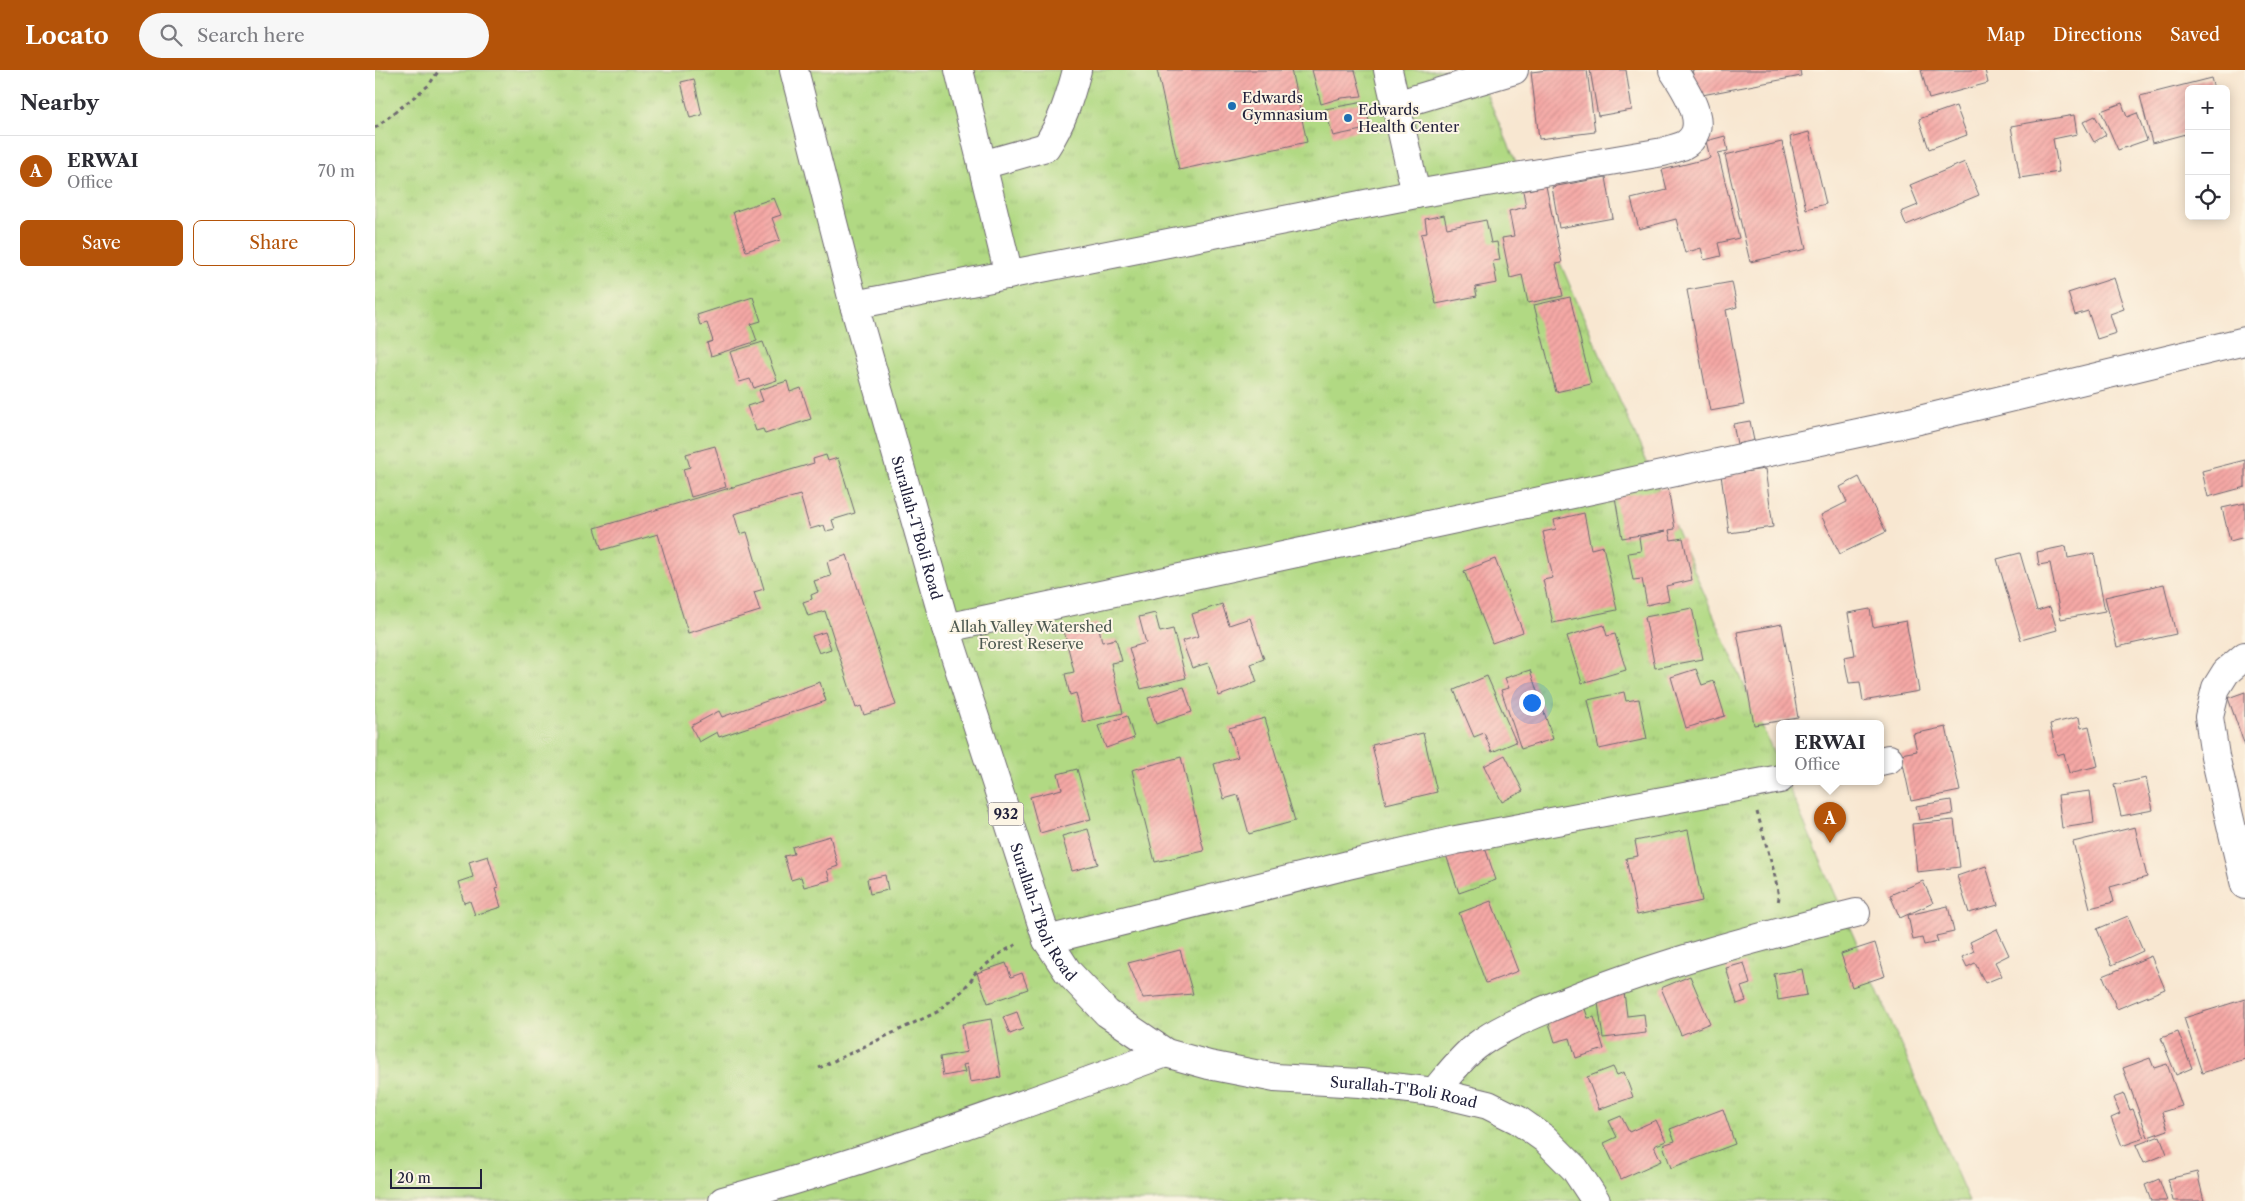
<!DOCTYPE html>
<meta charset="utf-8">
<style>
body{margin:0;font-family:"Libre Caslon Text",serif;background:#f7f7f7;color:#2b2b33}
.controls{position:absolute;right:15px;top:15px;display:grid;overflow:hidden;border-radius:8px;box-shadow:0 2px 12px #0003}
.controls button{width:45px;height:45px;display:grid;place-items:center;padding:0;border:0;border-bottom:1px solid #e1e1e2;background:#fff;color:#2b2b33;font:25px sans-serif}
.scale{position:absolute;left:15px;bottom:12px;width:92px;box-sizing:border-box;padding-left:5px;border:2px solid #22223b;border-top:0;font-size:14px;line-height:18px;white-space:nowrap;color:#22223b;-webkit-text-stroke:4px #fcf5e5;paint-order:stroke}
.you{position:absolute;left:1156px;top:632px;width:18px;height:18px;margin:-12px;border:4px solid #fff;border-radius:50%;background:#1a73e8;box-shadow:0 0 0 8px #1a73e833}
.badge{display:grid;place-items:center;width:32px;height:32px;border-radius:50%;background:#b45309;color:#fff;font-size:16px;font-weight:700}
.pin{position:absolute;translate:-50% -41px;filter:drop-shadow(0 1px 2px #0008)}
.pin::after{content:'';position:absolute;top:26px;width:18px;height:15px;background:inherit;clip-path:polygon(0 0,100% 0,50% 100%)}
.popup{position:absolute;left:1401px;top:650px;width:108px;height:65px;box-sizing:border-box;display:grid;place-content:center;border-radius:8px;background:#fff;filter:drop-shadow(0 1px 4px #0005);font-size:16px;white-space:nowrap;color:#7c7c81}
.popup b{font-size:19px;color:#2b2b33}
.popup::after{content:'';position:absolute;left:50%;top:100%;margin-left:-10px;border:10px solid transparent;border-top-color:#fff}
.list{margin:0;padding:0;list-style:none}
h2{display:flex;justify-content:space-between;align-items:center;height:65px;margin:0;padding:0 20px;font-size:21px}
h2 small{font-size:16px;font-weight:400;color:#7c7c81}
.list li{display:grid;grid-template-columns:32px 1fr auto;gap:15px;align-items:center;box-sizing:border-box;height:70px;padding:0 20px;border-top:1px solid #e1e1e2}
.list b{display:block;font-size:19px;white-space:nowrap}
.list p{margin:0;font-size:16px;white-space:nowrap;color:#7c7c81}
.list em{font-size:16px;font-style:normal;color:#7c7c81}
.actions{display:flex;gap:10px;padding:15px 20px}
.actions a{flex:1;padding:11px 0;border:1px solid #b45309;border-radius:8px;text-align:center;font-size:18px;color:#b45309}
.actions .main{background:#b45309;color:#fff}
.icon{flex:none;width:28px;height:28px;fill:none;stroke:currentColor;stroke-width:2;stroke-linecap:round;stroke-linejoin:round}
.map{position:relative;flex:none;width:1870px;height:1131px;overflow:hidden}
header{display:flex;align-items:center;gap:30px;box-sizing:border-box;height:70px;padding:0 25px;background:#b45309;color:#fff}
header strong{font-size:24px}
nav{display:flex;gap:28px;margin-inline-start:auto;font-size:18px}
.search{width:350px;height:45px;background:#f7f7f7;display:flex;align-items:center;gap:12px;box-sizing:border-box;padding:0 18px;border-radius:28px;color:#7c7c81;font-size:19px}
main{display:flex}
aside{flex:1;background:#fff}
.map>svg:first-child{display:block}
.grass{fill:url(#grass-tufts);stroke:#6a7e5f}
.building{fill:url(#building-hatch)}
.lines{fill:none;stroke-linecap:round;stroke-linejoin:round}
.street-casing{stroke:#6d6770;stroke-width:30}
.primary-casing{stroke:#6d6770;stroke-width:30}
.path{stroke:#6d6770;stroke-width:3;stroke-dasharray:4 4;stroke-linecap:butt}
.street{stroke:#fff;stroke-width:28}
.primary{stroke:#fff;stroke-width:28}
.poi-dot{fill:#1f6fb2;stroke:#fcf5e5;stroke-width:2}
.labels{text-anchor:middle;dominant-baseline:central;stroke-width:4;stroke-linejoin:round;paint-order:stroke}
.shield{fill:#fcf5e5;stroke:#63616e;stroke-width:1}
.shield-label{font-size:14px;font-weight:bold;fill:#22223b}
.poi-label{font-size:15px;fill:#22223b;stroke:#fcf5e5;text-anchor:start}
.street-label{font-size:15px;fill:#22223b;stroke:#fcf5e5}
.park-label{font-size:15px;fill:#4d5951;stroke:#fcf5e5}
</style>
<header>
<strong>Locato</strong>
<div class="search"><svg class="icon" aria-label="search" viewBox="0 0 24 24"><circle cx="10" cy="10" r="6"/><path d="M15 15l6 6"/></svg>Search here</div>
<nav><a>Map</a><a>Directions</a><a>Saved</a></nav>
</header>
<main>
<aside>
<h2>Nearby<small></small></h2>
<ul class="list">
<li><span class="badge">A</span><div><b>ERWAI</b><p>Office</p></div><em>70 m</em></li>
</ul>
<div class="actions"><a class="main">Save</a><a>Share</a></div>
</aside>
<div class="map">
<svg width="1870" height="1131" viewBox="0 0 1870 1131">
<defs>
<pattern id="grass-tufts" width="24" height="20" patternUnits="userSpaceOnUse" patternTransform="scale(1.25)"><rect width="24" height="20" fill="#b1d983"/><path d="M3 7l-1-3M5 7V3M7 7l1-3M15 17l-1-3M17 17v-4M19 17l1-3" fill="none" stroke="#98ba72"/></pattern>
<pattern id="building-hatch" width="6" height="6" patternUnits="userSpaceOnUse" patternTransform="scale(1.25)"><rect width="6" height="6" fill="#f5a8a5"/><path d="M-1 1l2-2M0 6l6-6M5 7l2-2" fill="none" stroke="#d2908f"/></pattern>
</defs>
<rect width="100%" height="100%" fill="#fcf5e5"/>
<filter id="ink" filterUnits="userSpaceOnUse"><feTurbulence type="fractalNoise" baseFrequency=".02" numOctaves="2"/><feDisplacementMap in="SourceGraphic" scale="10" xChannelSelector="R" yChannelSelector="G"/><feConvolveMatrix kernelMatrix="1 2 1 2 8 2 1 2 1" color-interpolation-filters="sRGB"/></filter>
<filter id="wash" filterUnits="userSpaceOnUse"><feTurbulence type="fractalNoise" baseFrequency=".0096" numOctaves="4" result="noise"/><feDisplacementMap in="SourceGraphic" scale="20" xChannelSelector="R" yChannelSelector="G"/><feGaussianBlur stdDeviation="1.12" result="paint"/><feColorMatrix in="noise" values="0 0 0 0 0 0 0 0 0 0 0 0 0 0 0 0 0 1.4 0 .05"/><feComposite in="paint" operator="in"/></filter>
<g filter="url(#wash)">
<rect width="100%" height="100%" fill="#f8e7d1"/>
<path class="grass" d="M0 0H1101L1594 1131H0Z"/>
<g id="blocks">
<g class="building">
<path d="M782 0H916L932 72 804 100Z"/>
<path d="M937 0H980L987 26 966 28 946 34Z"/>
<path d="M1173 0H1212L1220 62 1164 69 1156 2Z"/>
<path d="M1215 0H1251L1257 40 1223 46Z"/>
<path d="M1317 0H1425L1426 6 1322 26Z"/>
<path d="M1546 0H1610L1613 13 1554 29Z"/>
<path d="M1836 8 1839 19H1814V63L1777 73 1765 26Z"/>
<path d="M319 9 327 45 315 48 306 12Z"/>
<path d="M989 32 996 58 958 66 950 39Z"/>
<path d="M1747 33 1752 47 1762 43 1772 70 1743 80 1726 41Z"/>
<path d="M1581 36 1592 65 1554 79 1544 49Z"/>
<path d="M1699 45 1702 64 1678 69 1684 102 1645 108 1636 56Z"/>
<path d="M1720 46 1731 65 1719 72 1708 52Z"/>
<path d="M1434 62 1451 134 1431 139 1415 67Z"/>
<path d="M1350 66 1353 81 1343 83 1364 168 1343 173 1346 186 1329 190 1326 178 1310 183 1301 149 1264 159 1256 129 1292 120 1287 100 1335 88 1331 71Z"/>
<path d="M1407 72 1431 179 1375 192 1350 85Z"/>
<path d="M1590 92 1604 125 1531 155 1526 142 1543 135 1535 115Z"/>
<path d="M1231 107 1238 148 1184 158 1177 117Z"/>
<path d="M1171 116 1187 193 1181 194 1188 226 1153 233 1147 205 1135 208 1127 168 1139 166 1134 141 1151 137 1148 121Z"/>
<path d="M399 128 406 145 397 148 405 170 371 181 358 142Z"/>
<path d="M1069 145 1072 158 1111 150 1116 173 1122 172 1125 190 1118 191 1122 213 1100 217 1102 226 1061 234 1046 164 1052 163 1050 149Z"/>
<path d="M1739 208 1749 239 1735 244 1741 263 1722 269 1713 241 1700 245 1693 223Z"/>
<path d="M1357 212 1362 237 1351 240 1369 335 1335 341 1312 220Z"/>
<path d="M378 227 386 251 376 254 382 271 336 286 332 273 338 271 332 253 325 255 322 245Z"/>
<path d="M1195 227 1216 314 1181 322 1159 235Z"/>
<path d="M388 272 402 310 379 318 375 309 365 312 355 282Z"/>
<path d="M412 311 415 322 426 318 436 349 390 364 388 359 381 361 372 336 388 331 384 320Z"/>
<path d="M1375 351 1379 371 1362 374 1358 354Z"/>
<path d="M340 376 351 417 316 427 308 399 315 397 311 384Z"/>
<path d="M451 385 453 391 463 388 480 443 457 450 460 459 451 461 449 455 435 459 425 425 359 444 365 464 372 462 389 519 379 522 385 541 313 563 283 464 227 480 220 458 439 393 438 389Z"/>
<path d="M1870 390V417L1833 427 1827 401Z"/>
<path d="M1390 399 1398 457 1354 463 1346 405Z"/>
<path d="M1484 407 1511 462 1465 484 1446 445 1472 432 1465 417Z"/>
<path d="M1293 418 1300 459 1294 460 1296 470 1308 468 1317 510 1291 516 1294 530 1272 535 1267 509 1258 510 1253 483 1266 481 1264 467 1291 461 1247 468 1240 427Z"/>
<path d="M1870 433V467L1855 471 1847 438Z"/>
<path d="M1209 443 1216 479 1228 476 1242 540 1178 553 1168 510 1178 508 1168 462 1181 459 1179 450Z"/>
<path d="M1691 476 1693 488 1719 483 1730 541 1686 549 1675 493 1664 495 1662 482Z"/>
<path d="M1645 483 1662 541 1675 537 1682 560 1646 570 1622 489Z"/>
<path d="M472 485 521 635 489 645 486 636 481 638 450 541 433 546 428 532 437 529 436 525 443 522 439 511 456 506 452 492Z"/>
<path d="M1120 489 1148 562 1117 573 1089 501Z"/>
<path d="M1789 514 1801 564 1742 577 1730 527Z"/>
<path d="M847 534 854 555 875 548 889 589 876 594 882 612 844 626 833 593 817 598 807 571 824 566 817 544Z"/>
<path d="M1317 538 1328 589 1280 598 1270 547Z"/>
<path d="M1495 539 1498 557 1531 551 1544 621 1488 631 1485 612 1474 613 1469 587 1480 585 1473 543Z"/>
<path d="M780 543 785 562 798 559 811 608 766 619 754 578 771 573 764 547Z"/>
<path d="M723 553 727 572 741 569 747 591 736 593 748 643 708 652 701 623 695 625 690 604 699 602 689 561Z"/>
<path d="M1407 554 1423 648 1379 655 1362 562Z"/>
<path d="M1229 555 1232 566 1240 564 1251 600 1207 613 1192 566Z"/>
<path d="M450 562 456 579 444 583 437 566Z"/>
<path d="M1321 599 1327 615 1339 611 1350 646 1311 658 1296 607Z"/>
<path d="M1155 600 1178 669 1146 679 1126 620 1134 618 1130 608Z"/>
<path d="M1112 606 1141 672 1117 682 1109 663 1099 667 1079 620Z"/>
<path d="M445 612 451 631 344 667 342 662 324 672 316 656 344 641 347 647Z"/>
<path d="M809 617 817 642 781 654 773 628Z"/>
<path d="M1249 622 1251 631 1264 629 1272 669 1224 679 1213 630Z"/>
<path d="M1870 622V676L1853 628Z"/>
<path d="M752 646 759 668 731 678 723 656Z"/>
<path d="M1704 647 1706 658 1714 656 1723 696 1694 703 1689 683 1682 685 1675 654Z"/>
<path d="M890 648 920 751 874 764 863 725 849 729 839 694 863 687 854 658Z"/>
<path d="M1571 657 1585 721 1536 731 1526 684 1542 681 1538 664Z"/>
<path d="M1048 663 1062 722 1011 734 997 675Z"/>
<path d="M1130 685 1148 721 1127 732 1109 696Z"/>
<path d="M806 687 829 781 780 792 757 700Z"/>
<path d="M702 699 716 749 665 763 655 727 687 719 683 704Z"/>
<path d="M1771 708 1778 740 1746 746 1739 715Z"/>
<path d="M1715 721 1719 753 1687 758 1683 725Z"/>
<path d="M1576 730 1578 744 1544 750 1541 736Z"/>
<path d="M1579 750 1585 797 1542 802 1537 754Z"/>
<path d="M1760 757 1772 807 1735 817 1739 832 1715 838 1698 772Z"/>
<path d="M713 759 723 794 697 801 687 766Z"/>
<path d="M1313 760 1327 831 1262 845 1251 788 1263 786 1260 771Z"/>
<path d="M455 766 463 796 452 800 455 810 429 817 426 807 416 810 409 786 419 784 417 777Z"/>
<path d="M1106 766 1121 810 1084 823 1069 779Z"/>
<path d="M113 786 123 818 120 819 126 837 100 845 95 831 89 833 83 812 98 807 94 792Z"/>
<path d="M1611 796 1623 835 1594 843 1582 806Z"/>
<path d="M510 805 513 820 495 824 492 809Z"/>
<path d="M1548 811 1558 833 1525 848 1515 825Z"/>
<path d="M1116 831 1143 901 1111 913 1084 843Z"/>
<path d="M1573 836 1579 862 1561 866 1563 872 1549 875 1547 868 1538 870 1533 845Z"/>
<path d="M1753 846 1768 881 1737 895 1722 859Z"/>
<path d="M1622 859 1634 885 1620 892 1627 906 1610 913 1600 893 1592 897 1587 887 1599 881 1595 872Z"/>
<path d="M1500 873 1510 906 1477 917 1466 884Z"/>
<path d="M805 880 818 924 768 928 753 893Z"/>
<path d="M1776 886 1790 919 1742 939 1728 906Z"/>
<path d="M631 893 636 907 647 903 653 919 613 933 602 903Z"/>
<path d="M1369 893 1375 914 1366 917 1371 931 1362 934 1351 898Z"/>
<path d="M1427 899 1432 925 1403 930 1399 904Z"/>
<path d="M1315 906 1335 953 1306 965 1286 918Z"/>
<path d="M1249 922 1252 946 1269 944 1271 963 1228 968 1222 926Z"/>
<path d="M1870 929V989L1827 1003 1809 948Z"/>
<path d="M1209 936 1213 948 1219 947 1229 979 1201 988 1195 968 1180 972 1172 947Z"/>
<path d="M642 942 648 959 635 964 628 947Z"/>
<path d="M616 949 626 1007 595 1012 592 994 588 995 590 1002 568 1006 565 987 592 982 587 954Z"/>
<path d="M1803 962 1817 998 1801 1005 1786 968Z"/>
<path d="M1775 988 1779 998 1792 994 1807 1036 1787 1042 1793 1060 1773 1067 1748 998Z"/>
<path d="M1238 997 1242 1005 1249 1002 1258 1027 1224 1039 1212 1007Z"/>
<path d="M1749 1024 1755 1040 1758 1039 1769 1068 1747 1076 1736 1048 1745 1044 1738 1028Z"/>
<path d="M1348 1039 1360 1074 1296 1098 1288 1075 1300 1071 1295 1059Z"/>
<path d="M1246 1046 1254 1062 1281 1050 1291 1071 1279 1076 1286 1091 1246 1109 1229 1073 1242 1067 1234 1051Z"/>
<path d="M1785 1066 1792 1084 1769 1093 1761 1075Z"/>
<path d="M1822 1102 1829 1131H1798L1793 1109Z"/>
<path d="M1784 1109 1792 1131H1776L1770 1115Z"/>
</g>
</g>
</g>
<g filter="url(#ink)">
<use href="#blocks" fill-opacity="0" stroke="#6d6770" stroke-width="1"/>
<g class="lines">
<g class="street-casing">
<g id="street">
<path d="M584 0 634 205"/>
<path d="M1013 0 1041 124"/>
<path d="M1021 35 1139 0"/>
<path d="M607 95 671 77C687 53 695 27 702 0"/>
<path d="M479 235 1041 124 1288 82C1294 80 1301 78 1307 76 1339 60 1311 20 1298 0"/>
<path d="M571 558 1544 350 1870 271"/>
<path d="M1870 586 1851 602 1841 618 1834 647 1840 686 1870 815"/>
<path d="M1505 691 1514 689"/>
<path d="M672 870 973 795 1081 770 1405 709"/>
<path d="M1059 1022C1072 1007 1084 990 1100 977 1124 958 1156 946 1184 934 1280 894 1380 868 1481 843"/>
<path d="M348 1131C499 1089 645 1036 791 983"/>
</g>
</g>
<g class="primary-casing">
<g id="primary">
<path id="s1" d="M419 0 479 235 571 558 672 870 693 902 732 943 791 983 834 995 900 1008 985 1013 1059 1022 1113 1035 1143 1050 1170 1069 1200 1099 1221 1131"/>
</g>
</g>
<g class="path">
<path d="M0 58 54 15 64 0"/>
<path d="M1382 742 1399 802 1404 827 1403 833"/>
<path d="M444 998 562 942 587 921 597 909 598 905 626 883 642 874"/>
</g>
<use href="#street" class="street"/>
<use href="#primary" class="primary"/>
</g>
</g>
<g class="poi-dot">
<circle cx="857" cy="36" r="5"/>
<circle cx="973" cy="48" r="5"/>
</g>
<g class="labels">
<rect class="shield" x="613.5" y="732.5" width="35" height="23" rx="4"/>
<g class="shield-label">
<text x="631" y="744">932</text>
</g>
<g class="poi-label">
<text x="867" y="27">Edwards<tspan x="867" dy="17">Gymnasium</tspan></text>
<text x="983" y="39">Edwards<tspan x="983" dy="17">Health Center</tspan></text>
</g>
<g class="street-label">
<text stroke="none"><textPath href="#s1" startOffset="474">Surallah-T'Boli Road</textPath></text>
<text stroke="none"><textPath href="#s1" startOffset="879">Surallah-T'Boli Road</textPath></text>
<text stroke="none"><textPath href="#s1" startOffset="1314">Surallah-T'Boli Road</textPath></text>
</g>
<g class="park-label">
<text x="656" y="556">Allah Valley Watershed<tspan x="656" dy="17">Forest Reserve</tspan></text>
</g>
</g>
</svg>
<div class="controls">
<button>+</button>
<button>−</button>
<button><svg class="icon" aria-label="locate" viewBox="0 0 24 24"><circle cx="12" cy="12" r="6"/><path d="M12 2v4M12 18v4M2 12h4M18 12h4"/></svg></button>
</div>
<div class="scale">20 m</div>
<div class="you"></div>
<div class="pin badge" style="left:1455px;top:773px">A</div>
<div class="popup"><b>ERWAI</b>Office</div>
</div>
</main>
